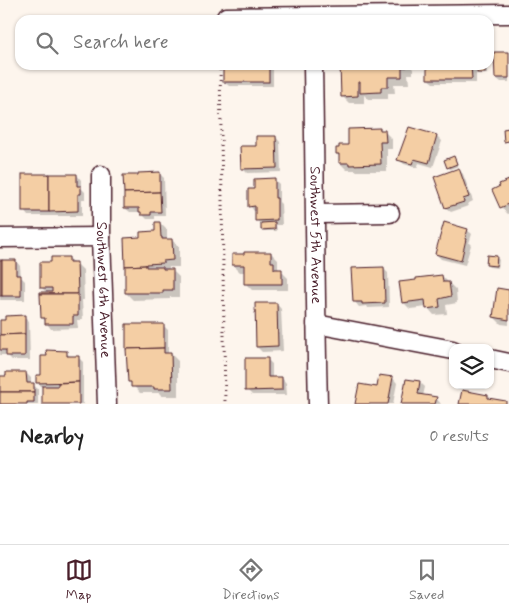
<!DOCTYPE html>
<style>
body{margin:0;font-family:Mynerve,sans-serif;background:#f2f2f2;color:#222}
.controls{position:absolute;right:15px;bottom:15px;display:grid;overflow:hidden;border-radius:10px;box-shadow:0 1px 4px #0004}
.controls button{width:45px;height:45px;display:grid;place-items:center;padding:0;border:0;border-bottom:1px solid #e0e0e0;background:#fff;color:#222;font:25px sans-serif}
.list{margin:0;padding:0;list-style:none}
h2{display:flex;justify-content:space-between;align-items:center;height:65px;margin:0;padding:0 20px;font-size:21px}
h2 small{font-size:16px;font-weight:400;color:#767676}
.icon{flex:none;width:28px;height:28px;fill:none;stroke:currentColor;stroke-width:2;stroke-linecap:round;stroke-linejoin:round}
.map{position:relative;flex:none;width:509px;height:404px;overflow:hidden}
.search{position:absolute;background:#fff;box-shadow:0 1px 4px #0004;left:15px;right:15px;top:15px;height:55px;display:flex;align-items:center;gap:12px;box-sizing:border-box;padding:0 18px;border-radius:15px;color:#767676;font-size:19px}
.sheet{height:140px;background:#fff}
nav{display:flex;justify-content:space-around;align-items:center;box-sizing:border-box;height:70px;border-top:1px solid #e0e0e0;background:#fff;font-size:14px;color:#767676}
nav a{display:grid;justify-items:center;gap:2px}
nav .on{color:#4a1f2b}
.map>svg:first-child{display:block}
.shadow{fill:#0003}
.building{fill:#f4cea4;stroke:#4a1f2b}
.lines{fill:none;stroke-linecap:round;stroke-linejoin:round}
.minor-casing{stroke:#4a1f2b;stroke-width:21}
.path{stroke:#4a1f2b;stroke-width:3;stroke-dasharray:1 4;stroke-linecap:butt}
.minor{stroke:#fff;stroke-width:18}
.labels{text-anchor:middle;dominant-baseline:central;stroke-width:4;stroke-linejoin:round;paint-order:stroke}
.street-label{font-size:15px;fill:#4a1f2b;stroke:#fff}
</style>
<div class="map">
<svg width="509" height="404" viewBox="0 0 509 404">
<rect width="100%" height="100%" fill="#fdf5ed"/>
<filter id="ink" filterUnits="userSpaceOnUse"><feTurbulence type="fractalNoise" baseFrequency=".02" numOctaves="2"/><feDisplacementMap in="SourceGraphic" scale="10" xChannelSelector="R" yChannelSelector="G"/><feConvolveMatrix kernelMatrix="1 2 1 2 8 2 1 2 1" color-interpolation-filters="sRGB"/></filter>
<g filter="url(#ink)">
<g class="shadow">
<path d="M509 53V82H501L496 78Z"/>
<path d="M224 65H273V86H229L224 82Z"/>
<path d="M342 65H409L413 69V74H408L409 84H394L395 93H388V99H368L364 95V103H349L342 96Z"/>
<path d="M428 65H476V83H433L428 79Z"/>
<path d="M478 65H487V74H480L478 72Z"/>
<path d="M410 128 437 136 442 141 433 167 419 163 417 168 404 164 399 160Z"/>
<path d="M382 132H385L392 139V149H387V171H357L355 170H347L340 163V157L337 154Z"/>
<path d="M276 137 280 142 281 172 247 173 242 168 257 147Z"/>
<path d="M454 158 456 160 458 166 450 169 448 167Z"/>
<path d="M458 169 463 174 473 201 467 204 468 206 451 212 446 208 435 177Z"/>
<path d="M159 173 164 178 165 216H155V219H147L142 214V212H130L125 208Z"/>
<path d="M77 175 81 180V188L85 192V199H82V216H28L24 211Z"/>
<path d="M274 179 279 184V202L281 204 282 225H276L277 231H264L262 229V225L256 220V211H254L250 206 256 190Z"/>
<path d="M509 181V214H508L501 207Z"/>
<path d="M160 223 167 230V240H172L179 247V267H169V270H172L179 277V297H170V299L133 300 126 293 141 239 156 232Z"/>
<path d="M467 230 472 234 469 243 471 245 465 265 441 259 436 254Z"/>
<path d="M271 253 278 260V268L288 278V290H252L245 283V272H240L233 265 245 255Z"/>
<path d="M69 258 74 263H76L83 270 84 300H82L83 320H77L78 328 51 329 42 317 47 293 42 288 52 263Z"/>
<path d="M497 258 499 260 498 268 489 267 487 265Z"/>
<path d="M0 261H16L20 266 21 277 25 281V300H0Z"/>
<path d="M383 268 388 273 389 307 368 308 367 306 359 307 355 302Z"/>
<path d="M442 276 456 290 457 303 446 305 447 314 434 315 427 307 410 309 403 302 418 281Z"/>
<path d="M509 291V325L501 324 494 317Z"/>
<path d="M277 304 281 309 283 351 262 352 257 347Z"/>
<path d="M25 317 29 321 30 360H12L7 355H0V321H6Z"/>
<path d="M163 325 168 330V354H171L178 361V396H162L159 393H140L129 381Z"/>
<path d="M66 353 71 357H78L83 362V404H43L42 387 37 382Z"/>
<path d="M267 359 272 364V378H282L286 383 287 395H252L247 390Z"/>
<path d="M26 373 31 378V385H33L38 389V404H0V377Z"/>
<path d="M393 378 397 383 393 404H356Z"/>
<path d="M407 380 420 382 425 387 423 396 436 398 441 404H442H403Z"/>
</g>
<g class="building">
<path d="M494 52H509V78H495Z"/>
<rect x="223" y="65" width="46" height="17"/>
<path d="M340 65H407V67H402V77H388V87H381V92L360 93V82H358V96L341 97Z"/>
<path d="M427 65H471L472 79H427Z"/>
<rect x="477" y="65" width="8" height="8"/>
<path d="M409 127 437 135 429 163 414 159 412 164 397 160Z"/>
<path d="M380 128V130H385L386 142H380L381 164 349 165V163H339V154H336V148H339V145H348V129Z"/>
<path d="M509 128V141L504 142 503 129Z"/>
<path d="M256 136H276L277 168 241 169 240 146H256Z"/>
<path d="M454 156 457 164 447 168 444 160Z"/>
<path d="M459 168 469 197 463 199 464 202 445 208 434 177Z"/>
<path d="M160 172V192L124 193 123 175H138V173Z"/>
<rect x="22" y="174" width="27" height="38"/>
<path d="M49 174H77V186H81V194H78V211L49 212Z"/>
<path d="M275 178V198H277V220L255 221V206L248 207V189H254V179Z"/>
<path d="M509 180V204L500 208 492 190 500 186 499 184Z"/>
<path d="M160 192 161 212H151V215H141V212H139V208H124V193Z"/>
<path d="M155 222H160L161 237H162V239H172L173 260 163 261V263L146 264V265L125 266 124 238 140 237V232L155 231Z"/>
<path d="M275 222V229L261 230V223Z"/>
<path d="M444 222 468 229 465 239H466L461 261 435 254Z"/>
<path d="M244 252H271V262H274V269H282V284H244V265H232V254H244Z"/>
<path d="M487 255 497 256 496 266 486 265Z"/>
<path d="M51 257H69V262H77L78 294H40V292H52V288H40V262H51Z"/>
<rect x="0" y="260" width="2" height="36"/>
<path d="M2 260H16V275H21V296H2Z"/>
<path d="M146 265V267H163V269H173V290H163V293H125V266Z"/>
<path d="M384 267 385 303 362 304V302H353L351 268Z"/>
<path d="M442 275 443 282H449L451 296 439 299 440 307 426 309 425 300 402 303 399 282 416 280V278Z"/>
<path d="M497 288 509 290V320L493 317Z"/>
<path d="M40 294H78V316H73V324H45V318H41Z"/>
<path d="M255 303H277L278 346 256 347Z"/>
<path d="M25 315V334L0 335V320H5V316Z"/>
<path d="M126 324H164V348L126 349Z"/>
<path d="M25 334V356H6V350H0V335Z"/>
<path d="M164 348V353H171L172 389H154V387H131V382H128L126 349Z"/>
<path d="M46 350 67 351V356H79V382L36 383V375H41V356H47Z"/>
<path d="M245 358H268V377H282V390L245 391Z"/>
<path d="M6 372H26L27 383H34V392H0V376H6Z"/>
<path d="M379 375 393 377 388 404H355L359 384 377 387Z"/>
<path d="M406 379 420 381 418 394 437 397 435 404H401Z"/>
<path d="M79 382V404H42V386H58V383Z"/>
<path d="M462 390 488 395V398L506 401V404H459Z"/>
<path d="M0 392H34V402H27V404H0Z"/>
</g>
<g class="lines">
<g class="minor-casing">
<g id="minor">
<path d="M226 17 509 14"/>
<path id="s1" d="M313 65C315 178 315 291 318 404"/>
<path id="s2" d="M101 175V237L107 404"/>
<path d="M316 214 390 213"/>
<path d="M0 238 101 237"/>
<path d="M316 324 453 350"/>
<path d="M490 359 509 363"/>
</g>
</g>
<path class="path" d="M220 65 225 404"/>
<use href="#minor" class="minor"/>
</g>
</g>
<g class="labels">
<g class="street-label">
<text stroke="none"><textPath href="#s1" startOffset="170">Southwest 5th Avenue</textPath></text>
<text stroke="none"><textPath href="#s2" startOffset="115">Southwest 6th Avenue</textPath></text>
</g>
</g>
</svg>
<div class="controls">
<button><svg class="icon" aria-label="layers" viewBox="0 0 24 24"><path d="M12 4l9 5-9 5-9-5zM3 14l9 5 9-5"/></svg></button>
</div>
<div class="search"><svg class="icon" aria-label="search" viewBox="0 0 24 24"><circle cx="10" cy="10" r="6"/><path d="M15 15l6 6"/></svg>Search here</div>
</div>
<section class="sheet">
<h2>Nearby<small>0 results</small></h2>
<ul class="list">
</ul>
</section>
<nav>
<a class="on"><svg class="icon" aria-label="map" viewBox="0 0 24 24"><path d="M3 6l6-2 6 2 6-2v14l-6 2-6-2-6 2zM9 4v14M15 6v14"/></svg>Map</a>
<a><svg class="icon" aria-label="directions" viewBox="0 0 24 24"><path d="M12 3l9 9-9 9-9-9zM9 14v-3h6M13 9l2 2-2 2"/></svg>Directions</a>
<a><svg class="icon" aria-label="saved" viewBox="0 0 24 24"><path d="M7 4h10v16l-5-4-5 4z"/></svg>Saved</a>
</nav>
